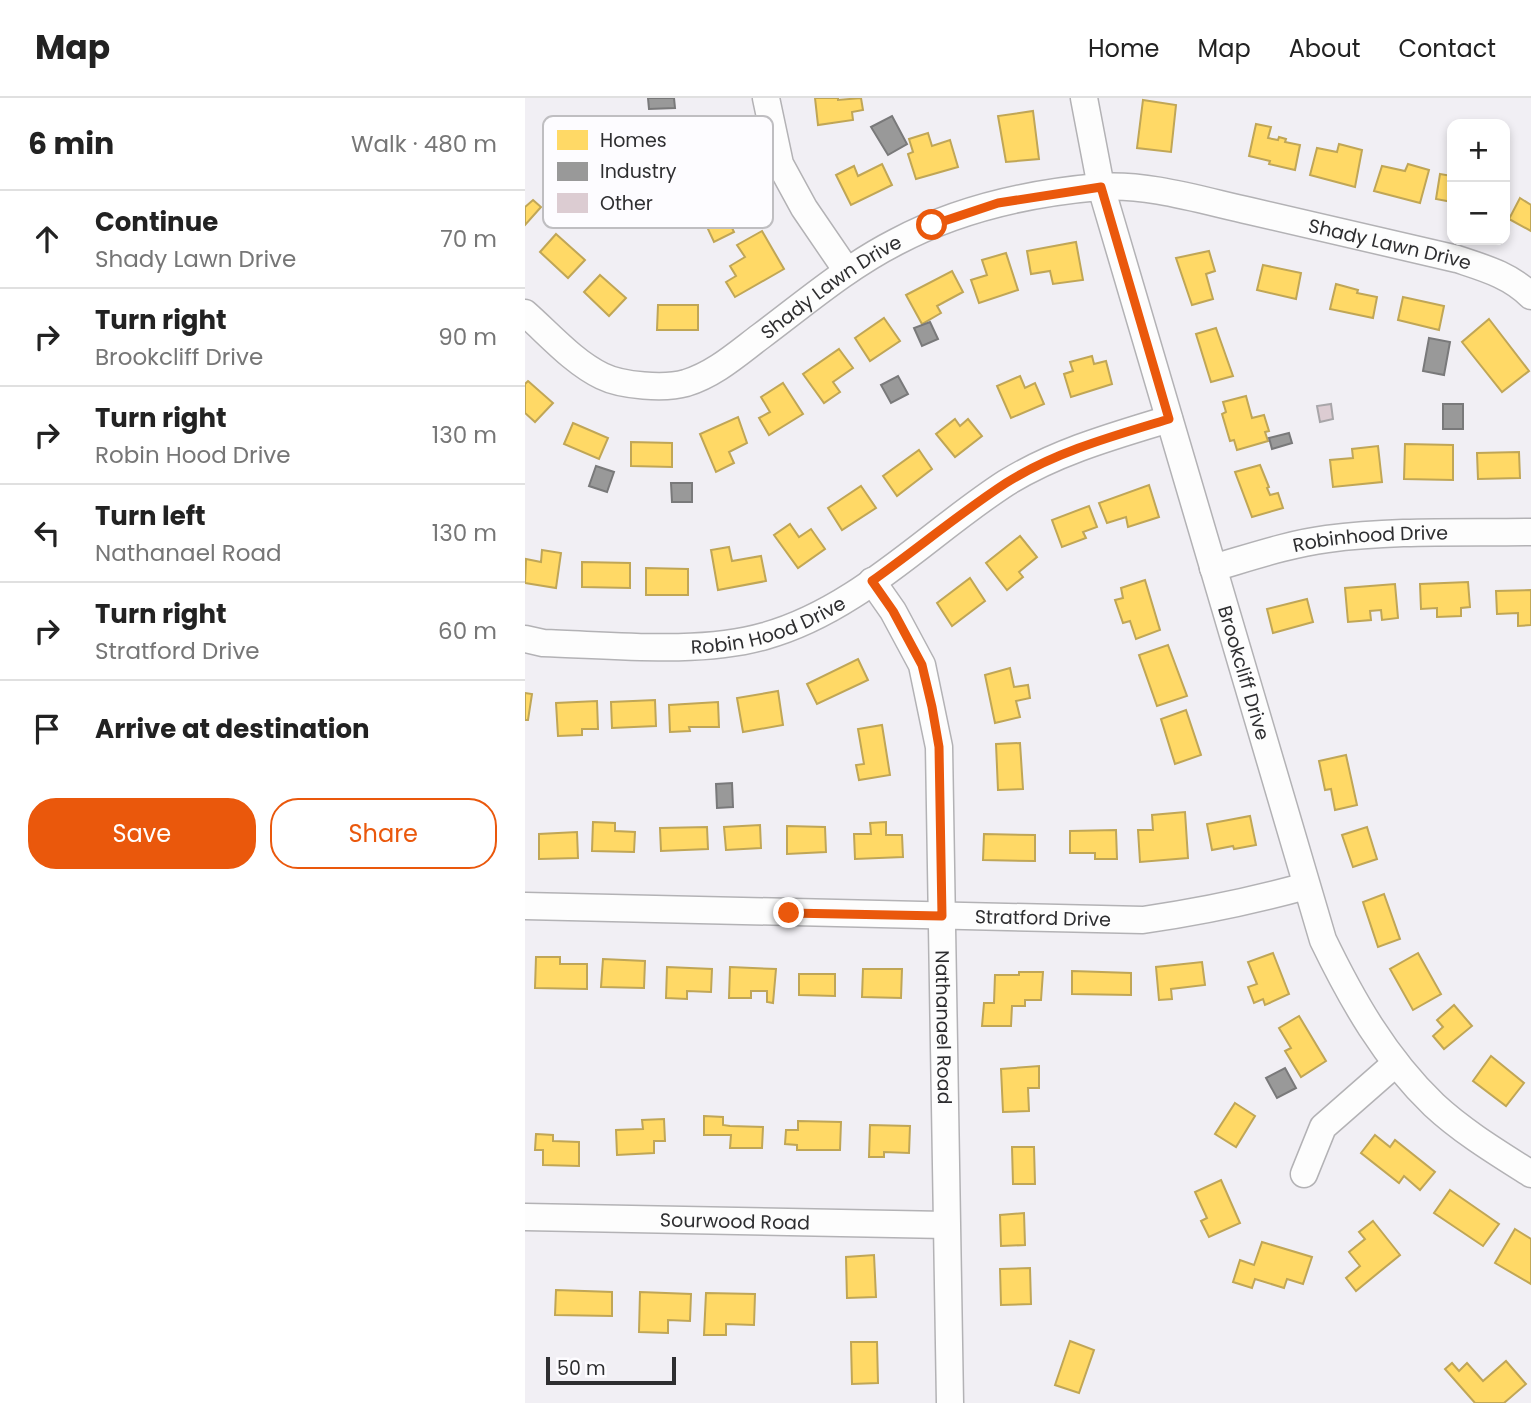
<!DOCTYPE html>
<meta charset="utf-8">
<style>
body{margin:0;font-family:Poppins,sans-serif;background:#f6f6f6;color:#222}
.controls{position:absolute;right:21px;top:21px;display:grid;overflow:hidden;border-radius:14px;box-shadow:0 4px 10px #0003}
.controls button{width:63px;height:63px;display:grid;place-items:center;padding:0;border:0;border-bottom:2px solid #e0e0e0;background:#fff;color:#222;font:35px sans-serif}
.scale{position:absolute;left:21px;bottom:18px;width:130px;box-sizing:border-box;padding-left:7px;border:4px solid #2e2e30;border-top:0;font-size:19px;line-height:24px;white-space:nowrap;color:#2e2e30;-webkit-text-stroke:5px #fdfcff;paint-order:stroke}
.stop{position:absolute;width:21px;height:21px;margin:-16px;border:5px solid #ea580c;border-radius:50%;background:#fff}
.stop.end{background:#ea580c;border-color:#fff;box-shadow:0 2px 7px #0008}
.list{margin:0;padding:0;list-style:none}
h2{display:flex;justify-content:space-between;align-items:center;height:91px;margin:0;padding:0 28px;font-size:30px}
h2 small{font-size:23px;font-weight:400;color:#767676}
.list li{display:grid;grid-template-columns:46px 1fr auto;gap:21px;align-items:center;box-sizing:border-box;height:98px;padding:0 28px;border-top:2px solid #e0e0e0}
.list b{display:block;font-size:26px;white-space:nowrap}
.list p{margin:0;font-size:23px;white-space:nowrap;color:#767676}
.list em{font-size:23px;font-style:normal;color:#767676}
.actions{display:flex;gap:14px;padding:21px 28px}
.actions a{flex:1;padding:16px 0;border:2px solid #ea580c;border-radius:28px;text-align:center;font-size:24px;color:#ea580c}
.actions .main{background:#ea580c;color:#fff}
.icon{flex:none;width:38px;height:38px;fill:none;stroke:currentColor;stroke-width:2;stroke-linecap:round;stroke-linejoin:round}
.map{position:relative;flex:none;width:1006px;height:1305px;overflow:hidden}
header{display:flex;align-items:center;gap:42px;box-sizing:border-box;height:98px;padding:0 35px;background:#fff;border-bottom:2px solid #e0e0e0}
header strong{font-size:33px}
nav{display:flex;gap:38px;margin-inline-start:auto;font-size:24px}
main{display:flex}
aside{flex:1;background:#fff}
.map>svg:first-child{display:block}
.homes{fill:#ffd966;stroke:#c0a656;stroke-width:2}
.industry{fill:#999;stroke:#79797a;stroke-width:2}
.building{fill:#dcccd2;stroke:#a8a6a9;stroke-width:2}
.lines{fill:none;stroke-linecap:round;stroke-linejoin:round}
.minor-casing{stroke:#b3b2b5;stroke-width:29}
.minor{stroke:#fdfdfd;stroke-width:26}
.route{stroke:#ea580c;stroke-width:9}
.labels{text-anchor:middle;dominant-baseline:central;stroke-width:7;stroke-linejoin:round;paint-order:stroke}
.street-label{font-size:19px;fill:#2e2e30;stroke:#fdfcff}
.key{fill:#fdfcff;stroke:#bfbec1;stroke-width:2}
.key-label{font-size:19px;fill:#2e2e30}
</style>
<header>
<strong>Map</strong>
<nav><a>Home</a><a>Map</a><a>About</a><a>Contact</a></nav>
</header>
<main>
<aside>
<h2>6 min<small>Walk · 480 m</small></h2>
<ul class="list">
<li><svg class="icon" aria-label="ahead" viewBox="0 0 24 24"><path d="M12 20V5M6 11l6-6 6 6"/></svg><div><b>Continue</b><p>Shady Lawn Drive</p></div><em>70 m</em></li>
<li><svg class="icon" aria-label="right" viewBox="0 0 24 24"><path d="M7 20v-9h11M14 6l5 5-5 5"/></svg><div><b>Turn right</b><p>Brookcliff Drive</p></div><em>90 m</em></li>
<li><svg class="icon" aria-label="right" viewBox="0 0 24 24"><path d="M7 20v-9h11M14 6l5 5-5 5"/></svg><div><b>Turn right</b><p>Robin Hood Drive</p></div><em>130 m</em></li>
<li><svg class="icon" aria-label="left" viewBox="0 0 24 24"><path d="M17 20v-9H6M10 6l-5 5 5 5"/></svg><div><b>Turn left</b><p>Nathanael Road</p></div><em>130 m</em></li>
<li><svg class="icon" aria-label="right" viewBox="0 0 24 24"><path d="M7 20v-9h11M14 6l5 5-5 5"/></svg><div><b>Turn right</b><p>Stratford Drive</p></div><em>60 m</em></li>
<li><svg class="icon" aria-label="arrive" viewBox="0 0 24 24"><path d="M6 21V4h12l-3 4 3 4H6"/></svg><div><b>Arrive at destination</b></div></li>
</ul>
<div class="actions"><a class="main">Save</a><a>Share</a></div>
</aside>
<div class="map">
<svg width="1006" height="1305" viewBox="0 0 1006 1305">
<rect width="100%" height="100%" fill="#f1eff4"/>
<g class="homes">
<path d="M290 0H313V2L336 0 338 12 327 14 328 22 293 27Z"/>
<path d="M618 2 651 7 646 54 612 50Z"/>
<path d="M508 13 514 61 481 64 473 18Z"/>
<path d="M731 26 746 29 743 40 753 42 754 39 761 41 760 44 775 47 770 72 744 66 745 63 724 58Z"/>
<path d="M403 35 407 48 425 42 433 69 391 81 383 56 388 54 384 41Z"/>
<path d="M814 46 837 52 830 89 785 77 792 50 812 54Z"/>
<path d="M357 66 367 87 326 107 311 77 329 68 333 78Z"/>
<path d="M883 66 904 72 895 105 849 93 857 68 880 73Z"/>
<path d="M915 76 927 78V104L911 101Z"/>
<path d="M206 83 217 105 199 113 209 134 189 144 169 101Z"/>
<path d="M995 100 1006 107V133L984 121Z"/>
<path d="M8 102 16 109 0 127V109Z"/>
<path d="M237 133 259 171 210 199 201 184 211 178 205 168 220 159 212 147Z"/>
<path d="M31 136 60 162 43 180 15 154Z"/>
<path d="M551 144 558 182 528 186 525 173 506 176 502 153Z"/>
<path d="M684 153 690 173 681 176 688 201 667 207 651 160Z"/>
<path d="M481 155 493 192 454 205 446 182 462 177 457 162Z"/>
<path d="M738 167 776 175 771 201 732 192Z"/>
<path d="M427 173 438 194 412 208 416 215 397 226 381 197Z"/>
<path d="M75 177 101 200 84 218 59 194Z"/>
<path d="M811 186 833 192 832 195 852 199 848 220 805 211Z"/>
<path d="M878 199 919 208 914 232 873 222Z"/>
<path d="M133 207H173V232H132Z"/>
<path d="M359 220 375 243 345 263 330 240Z"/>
<path d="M964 221 1004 273 977 294 937 244Z"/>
<path d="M691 230 708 278 686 284 671 236Z"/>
<path d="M314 251 328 270 308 284 315 294 299 305 278 276Z"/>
<path d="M567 258 569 266 581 263 587 286 546 299 539 276 548 273 545 264Z"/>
<path d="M495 278 500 290 510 285 519 306 486 320 472 288Z"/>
<path d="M3 283 28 305 10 324 0 315V286Z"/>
<path d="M258 285 278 316 244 337 234 320 245 314 236 299Z"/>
<path d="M721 298 727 320 739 317 744 333 740 334 743 343 712 352 709 342 705 343 697 316 701 314 698 304Z"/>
<path d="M213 319 222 345 204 354 209 365 191 374 175 336Z"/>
<path d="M430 321 435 328 443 321 457 338 430 359 411 336Z"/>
<path d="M48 325 83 340 74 361 39 346Z"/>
<path d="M106 344 147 345V369L106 368Z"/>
<path d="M880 346 928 347V382L879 381Z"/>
<path d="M853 348 857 384 808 389 805 362 828 360 827 351Z"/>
<path d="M394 352 407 371 372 398 358 378Z"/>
<path d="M994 354 995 380 953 381 952 355Z"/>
<path d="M735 367 744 389 742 390 745 397 753 395 758 410 727 419 710 374Z"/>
<path d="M624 387 634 419 603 429 601 419 582 425 574 405Z"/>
<path d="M336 388 351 410 317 432 303 410Z"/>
<path d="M564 408 572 429 558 434 561 440 537 449 527 422Z"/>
<path d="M265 426 274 439 286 431 300 451 273 470 249 437Z"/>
<path d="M495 438 512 459 494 474 498 479 482 492 461 465Z"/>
<path d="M204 449 207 463 236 458 241 483 193 492 186 452Z"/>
<path d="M17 452 36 455 31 490 0 485 1 461 16 464Z"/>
<path d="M57 464 105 465V490L57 489Z"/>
<path d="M121 470 163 471V497H121Z"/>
<path d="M445 480 460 503 427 528 412 505Z"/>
<path d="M620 482 635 532 611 541 605 523 598 525 590 502 598 500 596 490Z"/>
<path d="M943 484 945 509 936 510V518L912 519V510L896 511 895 486Z"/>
<path d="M870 486 873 520 857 522 856 512 845 513 846 522 823 524 820 490Z"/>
<path d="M1006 492V527L993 528V515L972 516 971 493Z"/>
<path d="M782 501 788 524 748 535 742 511Z"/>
<path d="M643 547 662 598 632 608 614 557Z"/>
<path d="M333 561 343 582 292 606 282 586Z"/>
<path d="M485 570 489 589 503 587 505 600 491 603 495 619 470 625 460 577Z"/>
<path d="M253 593 258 627 218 634 212 600Z"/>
<path d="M0 595 7 596 3 622H0Z"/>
<path d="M130 602 131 628 87 630 86 604Z"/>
<path d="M72 603 73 631H57V637L33 638 31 605Z"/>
<path d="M193 604 194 629H164L165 633 145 634 144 607Z"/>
<path d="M661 612 676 657 650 666 636 621Z"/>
<path d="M357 627 365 677 334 682 331 667 339 666 333 631Z"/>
<path d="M495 645 498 691 473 692 471 646Z"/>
<path d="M821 657 832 707 810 712 806 691 800 692 794 663Z"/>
<path d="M660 714 663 760 615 764 613 732H628L627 717Z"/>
<path d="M725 718 731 747 709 751 708 748 687 752 682 726Z"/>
<path d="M68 724 90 725V733L110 734 109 754 67 753Z"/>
<path d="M361 724V737H377L378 759 330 761 329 736H346L345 725Z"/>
<path d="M235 727 236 750 201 752 199 729Z"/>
<path d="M262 728 300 729 301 754 262 756Z"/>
<path d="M182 729 183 751 136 753 135 730Z"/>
<path d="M842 729 852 761 828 769 817 737Z"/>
<path d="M591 732 592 761H570V755H545V733Z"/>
<path d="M52 734 53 760 14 761V736Z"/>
<path d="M459 736 510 737V763L458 762Z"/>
<path d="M859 796 875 841 853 849 838 804Z"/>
<path d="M748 855 764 896 740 907 738 901 729 905 723 889 732 886 723 864Z"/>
<path d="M893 855 916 896 888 912 865 871Z"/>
<path d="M11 859H35V866H62V891L10 890Z"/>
<path d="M78 861 120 863 119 890 76 889Z"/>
<path d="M677 864 680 887 646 891 647 901 634 902 631 869Z"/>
<path d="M142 869 187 871 186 894 162 893V901L141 900Z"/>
<path d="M205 869 251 871 248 905 242 904V893H226V900H204Z"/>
<path d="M338 871H377L376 900 337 899Z"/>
<path d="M547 873 606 875V897L547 896Z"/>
<path d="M494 874H518L516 902H500V908H487L486 928H457L459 905H469L470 877H494Z"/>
<path d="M274 876H310V898L274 897Z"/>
<path d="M929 907 947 928 919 951 908 938 918 929 912 922Z"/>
<path d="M774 918 801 963 776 979 760 953 766 950 754 930Z"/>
<path d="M966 958 999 985 981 1008 948 983Z"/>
<path d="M514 968V990H503L504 1013 478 1014 476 971Z"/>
<path d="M710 1005 730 1018 711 1049 690 1036Z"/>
<path d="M179 1018 198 1019V1027L205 1028 238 1029 237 1050H205L206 1037H179Z"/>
<path d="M139 1021 140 1043H129V1055L92 1057 91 1032 118 1031 117 1022Z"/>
<path d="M273 1023 316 1024 315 1052H272V1047L260 1046 261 1032H273Z"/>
<path d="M345 1027 385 1028 384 1055 359 1054V1059H344Z"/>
<path d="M11 1036 28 1037V1043L54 1044V1068L18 1067V1052H10Z"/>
<path d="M850 1037 865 1049 870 1042 910 1074 895 1092 879 1078 874 1085 836 1055Z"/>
<path d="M487 1049H509L510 1086H488Z"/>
<path d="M696 1082 715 1125 684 1139 676 1123 682 1120 670 1094Z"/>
<path d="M925 1092 974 1126 958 1148 909 1115Z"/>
<path d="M499 1115 500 1147 476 1148 475 1117Z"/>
<path d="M848 1123 875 1157 831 1193 821 1180 835 1168 824 1154 840 1141 834 1134Z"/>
<path d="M990 1131 1006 1141V1186L970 1165Z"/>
<path d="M737 1144 787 1159 778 1186 762 1181 759 1190 730 1181 727 1190 708 1184 715 1162 729 1167Z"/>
<path d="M349 1157 351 1199 322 1200 321 1159Z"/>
<path d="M505 1170 506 1206 476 1207 475 1171Z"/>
<path d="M31 1192 87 1194V1218L30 1217Z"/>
<path d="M115 1194 166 1196 165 1223 143 1222V1235L114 1234Z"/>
<path d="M181 1195 230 1196 229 1227 201 1226V1237H179Z"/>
<path d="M545 1243 569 1252 554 1295 530 1287Z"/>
<path d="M326 1244H352L353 1285 327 1286Z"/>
<path d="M981 1263 1001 1286 979 1305H950L920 1271 927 1265 934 1273 942 1265 958 1283Z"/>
</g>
<g class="industry">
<path d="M123 0H149L150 10 124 11Z"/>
<path d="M367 18 382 46 363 57 346 29Z"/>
<path d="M405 224 413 241 397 248 389 230Z"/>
<path d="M904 240 925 244 919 277 898 273Z"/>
<path d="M373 278 383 296 366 305 356 287Z"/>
<rect x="918" y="306" width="20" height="25"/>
<path d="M764 335 767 345 747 351 744 340Z"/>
<path d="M71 368 89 374 82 394 64 388Z"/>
<path d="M146 385H167V404H147Z"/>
<path d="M207 685 208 709 192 710 191 686Z"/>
<path d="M760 970 771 990 752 1000 741 980Z"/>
</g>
<path class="building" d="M806 306 808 321 795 324 792 308Z"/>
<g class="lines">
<g class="minor-casing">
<g id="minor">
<path d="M241 0 255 66 279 110 322 173"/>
<path id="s1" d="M559 0 576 89 798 842C827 902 860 960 909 1007 938 1034 973 1055 1006 1076"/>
<path id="s2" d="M0 215C24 236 48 264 77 278 97 288 140 291 161 285 190 276 212 256 236 238 280 205 322 169 371 144 433 111 505 95 574 89 622 85 679 103 725 113 794 129 863 145 932 161 959 170 985 177 1006 198"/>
<path id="s3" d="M688 470C726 459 764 446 802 441 869 432 939 435 1006 434"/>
<path id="s4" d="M347 483 368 513 397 567 414 649 425 1305"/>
<path id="s5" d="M0 541 18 545C86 547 175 557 240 538 333 512 402 436 481 385 531 354 588 338 644 321"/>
<path id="s6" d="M0 808 618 822C674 814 727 803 781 788"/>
<path d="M779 1076 798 1029 871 965"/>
<path id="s7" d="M0 1119 421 1127"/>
</g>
</g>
<use href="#minor" class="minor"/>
</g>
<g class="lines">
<path class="route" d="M264 815 417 818 414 649 407 609 397 567 368 513 347 483C392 451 435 415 481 385 530 354 588 338 644 321L576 89 473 105 407 127"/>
</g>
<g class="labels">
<g class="street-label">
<text stroke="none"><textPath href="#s2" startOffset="948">Shady Lawn Drive</textPath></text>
<text stroke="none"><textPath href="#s2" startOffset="360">Shady Lawn Drive</textPath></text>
<text stroke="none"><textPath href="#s3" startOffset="161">Robinhood Drive</textPath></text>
<text stroke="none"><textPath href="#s5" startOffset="247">Robin Hood Drive</textPath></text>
<text stroke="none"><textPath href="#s1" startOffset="597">Brookcliff Drive</textPath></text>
<text stroke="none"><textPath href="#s6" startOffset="518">Stratford Drive</textPath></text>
<text stroke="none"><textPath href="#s4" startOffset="462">Nathanael Road</textPath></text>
<text stroke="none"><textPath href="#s7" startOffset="210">Sourwood Road</textPath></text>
</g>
</g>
<rect x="18" y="18" width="230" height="112" rx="10" class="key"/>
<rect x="32" y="32" width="31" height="20" fill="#ffd966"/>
<rect x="32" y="64" width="31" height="19" fill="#999"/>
<rect x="32" y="95" width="31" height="20" fill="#dcccd2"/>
<g class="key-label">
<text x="75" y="49">Homes</text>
<text x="75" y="80">Industry</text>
<text x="75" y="112">Other</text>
</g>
</svg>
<div class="controls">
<button>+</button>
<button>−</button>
</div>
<div class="scale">50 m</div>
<div class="stop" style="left:407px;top:127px"></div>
<div class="stop end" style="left:264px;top:815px"></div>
</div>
</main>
